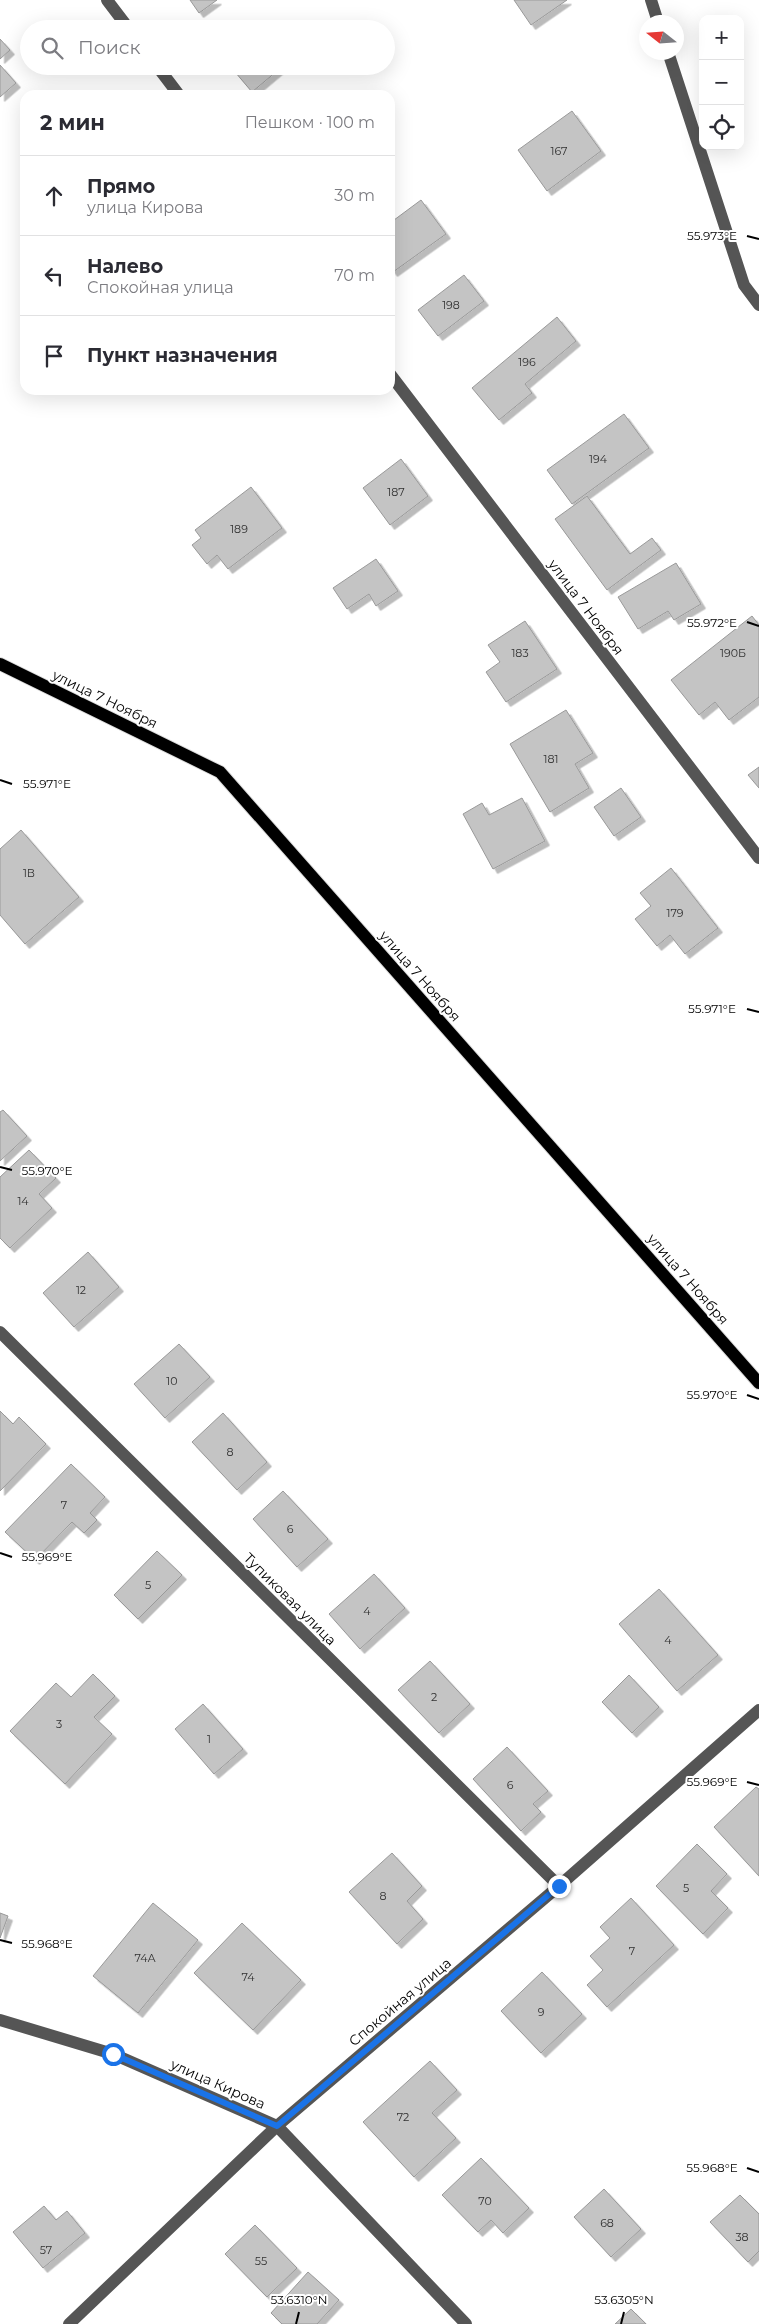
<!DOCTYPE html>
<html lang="ru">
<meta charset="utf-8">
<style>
body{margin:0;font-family:Montserrat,sans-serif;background:#f7f7f7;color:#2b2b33}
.controls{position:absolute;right:15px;top:15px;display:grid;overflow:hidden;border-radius:10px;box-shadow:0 5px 20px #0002}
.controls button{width:45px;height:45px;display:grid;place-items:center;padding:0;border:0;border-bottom:1px solid #e1e1e2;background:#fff;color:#2b2b33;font:25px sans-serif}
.compass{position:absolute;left:639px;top:15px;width:45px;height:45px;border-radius:50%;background:#fff;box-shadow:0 5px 20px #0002;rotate:287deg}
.stop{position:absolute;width:15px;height:15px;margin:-11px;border:4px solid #1a73e8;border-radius:50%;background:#fff}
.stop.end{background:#1a73e8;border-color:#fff;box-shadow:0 1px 5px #0008}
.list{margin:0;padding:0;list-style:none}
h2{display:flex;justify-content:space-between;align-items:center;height:65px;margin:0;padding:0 20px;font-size:21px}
h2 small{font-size:16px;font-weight:400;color:#7c7c81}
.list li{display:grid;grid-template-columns:32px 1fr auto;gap:15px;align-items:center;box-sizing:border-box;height:80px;padding:0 20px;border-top:1px solid #e1e1e2}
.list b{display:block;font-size:19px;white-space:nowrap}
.list p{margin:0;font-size:16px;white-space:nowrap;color:#7c7c81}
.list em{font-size:16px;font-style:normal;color:#7c7c81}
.icon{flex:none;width:28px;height:28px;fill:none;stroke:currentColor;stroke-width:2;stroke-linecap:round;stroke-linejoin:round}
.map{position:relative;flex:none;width:759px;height:2324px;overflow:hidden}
.search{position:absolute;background:#fff;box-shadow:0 5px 20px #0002;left:20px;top:20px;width:375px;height:55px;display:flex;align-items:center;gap:12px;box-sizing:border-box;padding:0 18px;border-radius:28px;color:#7c7c81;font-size:19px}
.panel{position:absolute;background:#fff;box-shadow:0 5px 20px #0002;left:20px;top:90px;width:375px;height:305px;border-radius:15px}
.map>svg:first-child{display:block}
.building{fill:#c4c4c4;stroke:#999;filter:url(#shadow)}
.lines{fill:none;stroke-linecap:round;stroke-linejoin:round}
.major-casing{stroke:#dbdbdb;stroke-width:14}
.minor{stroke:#555;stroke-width:12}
.major{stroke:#000;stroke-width:12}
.route{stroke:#1a73e8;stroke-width:6}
.ticks{fill:none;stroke:#000;stroke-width:2}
.labels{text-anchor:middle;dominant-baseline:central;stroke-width:4;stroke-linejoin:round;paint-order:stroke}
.number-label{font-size:11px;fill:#313131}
.street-label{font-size:14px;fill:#000;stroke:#fff}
.ticks-label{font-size:12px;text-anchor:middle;fill:#000;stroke:#fff;stroke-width:4;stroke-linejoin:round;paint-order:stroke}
</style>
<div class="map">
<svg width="759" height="2324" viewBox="0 0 759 2324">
<defs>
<filter id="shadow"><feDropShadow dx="4.5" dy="4.5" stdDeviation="0" flood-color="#0004"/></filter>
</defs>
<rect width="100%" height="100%" fill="#fff"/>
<g class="building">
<path d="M190 0H217L199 13Z"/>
<path d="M514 0H567L531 25Z"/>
<path d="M0 39 10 50 0 59Z"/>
<path d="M0 65 16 83 0 97Z"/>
<path d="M230 66H283L252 92Z"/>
<path d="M572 111 601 151 547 191 518 150Z"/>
<path d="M421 200 446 234 393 272 390 268V223Z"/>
<path d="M464 275 484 301 438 336 418 310Z"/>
<path d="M557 317 576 341 525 384 532 393 499 420 472 388Z"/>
<path d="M624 414 649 448 572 504 547 470Z"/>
<path d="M401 459 428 496 390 525 363 488Z"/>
<path d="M251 487 282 528 228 569 217 555 207 564 192 545 201 538 195 530Z"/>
<path d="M587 496 630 554 652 538 661 550 607 590 555 519Z"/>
<path d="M376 559 398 591 376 606 369 594 347 609 333 588Z"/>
<path d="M676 563 701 604 674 620 668 611 638 629 618 597Z"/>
<path d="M752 616 759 625V697L729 720 715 702 699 715 671 680Z"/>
<path d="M525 621 557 669 506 702 486 672 500 662 488 645Z"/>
<path d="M566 710 593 753 575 764 589 788 550 812 510 744Z"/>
<path d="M759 767V788L748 775Z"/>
<path d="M621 788 641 817 614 836 594 807Z"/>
<path d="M522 798 545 841 493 869 463 814 482 803 489 815Z"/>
<path d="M21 830 79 897 25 944 0 915V849Z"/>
<path d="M671 868 718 928 685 954 670 935 657 946 635 919 651 906 640 893Z"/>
<path d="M3 1110 27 1136 0 1161V1112Z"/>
<path d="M29 1150 56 1178 39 1194 52 1208 10 1248 0 1238V1177Z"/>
<path d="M88 1252 119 1287 74 1327 43 1293Z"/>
<path d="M179 1344 210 1377 165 1418 134 1384Z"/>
<path d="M0 1411 13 1424 19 1417 46 1444 0 1491Z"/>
<path d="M223 1413 267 1462 237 1490 192 1442Z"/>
<path d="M71 1464 105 1497 90 1513 97 1520 84 1533 72 1522 35 1560 5 1532Z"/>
<path d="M283 1491 328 1539 297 1567 253 1519Z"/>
<path d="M157 1551 182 1575 138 1619 114 1595Z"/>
<path d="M374 1574 405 1608 360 1649 329 1614Z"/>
<path d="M659 1589 718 1655 677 1691 619 1624Z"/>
<path d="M430 1661 470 1704 439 1733 398 1690Z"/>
<path d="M93 1674 115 1696 94 1717 112 1734 65 1784 10 1731 56 1683 71 1697Z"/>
<path d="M629 1675 659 1707 632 1733 602 1702Z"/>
<path d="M203 1704 243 1749 214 1774 175 1729Z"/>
<path d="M507 1747 548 1791 533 1804 541 1812 521 1831 473 1779Z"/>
<path d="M756 1787 759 1789V1876L714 1827Z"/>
<path d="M697 1844 727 1874 711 1891 728 1908 703 1934 656 1886Z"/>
<path d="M392 1853 422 1886 407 1901 423 1919 397 1944 349 1892Z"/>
<path d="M631 1898 674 1945 607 2007 587 1985 603 1970 590 1956 610 1938 600 1927Z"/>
<path d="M153 1903 198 1940 138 2013 93 1976Z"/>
<path d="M0 1913 8 1916 0 1938Z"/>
<path d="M242 1923 301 1980 253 2030 194 1973Z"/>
<path d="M542 1972 582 2014 541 2053 501 2011Z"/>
<path d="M430 2061 457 2090 432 2113 456 2138 414 2177 363 2122Z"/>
<path d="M481 2158 529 2208 503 2233 491 2220 478 2232 442 2195Z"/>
<path d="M604 2189 641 2229 611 2257 574 2217Z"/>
<path d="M740 2195 759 2214V2251L748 2262 710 2222Z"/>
<path d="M44 2206 56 2220 67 2211 85 2233 43 2268 13 2232Z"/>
<path d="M255 2225 297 2268 267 2297 225 2254Z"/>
<path d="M308 2272 339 2300 317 2324H282L271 2313Z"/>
<path d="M631 2309 646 2324H615Z"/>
</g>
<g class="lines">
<g class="major-casing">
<path id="major" d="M0 664 220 772 759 1383"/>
</g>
<g class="minor">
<path d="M107 0 129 29"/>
<path d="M651 0 658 22"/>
<path d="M668 52 744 285 759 305"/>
<path d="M157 66 179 95"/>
<path d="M390 374 759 858"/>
<path d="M0 1332 559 1886"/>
<path d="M0 2020 113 2054 277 2126 466 2324"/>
<path d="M69 2324 277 2126 559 1886 759 1710"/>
</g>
<use href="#major" class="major"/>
</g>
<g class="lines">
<path class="route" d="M113 2054 277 2126 559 1886"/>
</g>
<path class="ticks" d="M747 236 759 239M747 622 759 626M0 780 12 784M747 1009 759 1012M0 1167 12 1170M747 1395 759 1399M0 1553 12 1557M747 1782 759 1785M0 1940 12 1943M747 2168 759 2172M296 2324 299 2312M621 2324 624 2312"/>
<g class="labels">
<g class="number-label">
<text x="559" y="151">167</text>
<text x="451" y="305">198</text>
<text x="527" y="362">196</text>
<text x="598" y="459">194</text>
<text x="396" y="492">187</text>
<text x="239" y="529">189</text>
<text x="520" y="653">183</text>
<text x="733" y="653">190Б</text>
<text x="551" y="759">181</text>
<text x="29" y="873">1В</text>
<text x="675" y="913">179</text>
<text x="23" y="1201">14</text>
<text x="81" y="1290">12</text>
<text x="172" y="1381">10</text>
<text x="230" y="1452">8</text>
<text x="64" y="1505">7</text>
<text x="290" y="1529">6</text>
<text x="148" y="1585">5</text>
<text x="367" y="1611">4</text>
<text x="668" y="1640">4</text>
<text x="434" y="1697">2</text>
<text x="59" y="1724">3</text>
<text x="209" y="1739">1</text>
<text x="510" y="1785">6</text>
<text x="686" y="1888">5</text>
<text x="383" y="1896">8</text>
<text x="632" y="1951">7</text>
<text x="145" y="1958">74А</text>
<text x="248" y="1977">74</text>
<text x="541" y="2012">9</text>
<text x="403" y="2117">72</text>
<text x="485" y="2201">70</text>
<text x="607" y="2223">68</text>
<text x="742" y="2237">38</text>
<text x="46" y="2250">57</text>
<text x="261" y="2261">55</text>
</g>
<g class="street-label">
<text transform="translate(586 607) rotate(53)">улица 7 Ноября</text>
<text transform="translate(105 699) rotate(26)">улица 7 Ноября</text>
<text transform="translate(420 976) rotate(49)">улица 7 Ноября</text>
<text transform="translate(688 1279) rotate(49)">улица 7 Ноября</text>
<text transform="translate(290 1599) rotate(45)">Тупиковая улица</text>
<text transform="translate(400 2002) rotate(-40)">Спокойная улица</text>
<text transform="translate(218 2084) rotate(24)">улица Кирова</text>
</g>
</g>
<g class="ticks-label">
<text x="712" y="240">55.973°E</text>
<text x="712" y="627">55.972°E</text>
<text x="47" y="788">55.971°E</text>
<text x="712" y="1013">55.971°E</text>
<text x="47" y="1175">55.970°E</text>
<text x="712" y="1399">55.970°E</text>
<text x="47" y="1561">55.969°E</text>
<text x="712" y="1786">55.969°E</text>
<text x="47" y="1948">55.968°E</text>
<text x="712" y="2172">55.968°E</text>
<text x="299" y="2304">53.6310°N</text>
<text x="624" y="2304">53.6305°N</text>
</g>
</svg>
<div class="controls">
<button>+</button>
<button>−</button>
<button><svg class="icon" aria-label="locate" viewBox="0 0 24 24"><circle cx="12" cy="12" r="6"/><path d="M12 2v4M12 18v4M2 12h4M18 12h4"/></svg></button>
</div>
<svg class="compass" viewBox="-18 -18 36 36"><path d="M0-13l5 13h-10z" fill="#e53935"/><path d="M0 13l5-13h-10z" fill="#7c7c81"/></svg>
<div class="stop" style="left:113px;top:2054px"></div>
<div class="stop end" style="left:559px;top:1886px"></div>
<div class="search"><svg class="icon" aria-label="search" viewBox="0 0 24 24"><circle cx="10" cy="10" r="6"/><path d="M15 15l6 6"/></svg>Поиск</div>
<section class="panel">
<h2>2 мин<small>Пешком · 100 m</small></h2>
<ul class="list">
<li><svg class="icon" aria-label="ahead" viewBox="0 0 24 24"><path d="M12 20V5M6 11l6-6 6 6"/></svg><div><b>Прямо</b><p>улица Кирова</p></div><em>30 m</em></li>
<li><svg class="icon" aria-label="left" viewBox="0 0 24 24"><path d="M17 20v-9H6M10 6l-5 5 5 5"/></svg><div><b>Налево</b><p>Спокойная улица</p></div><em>70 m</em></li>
<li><svg class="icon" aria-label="arrive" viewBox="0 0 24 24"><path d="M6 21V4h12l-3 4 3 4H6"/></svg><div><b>Пункт назначения</b></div></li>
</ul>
</section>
</div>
